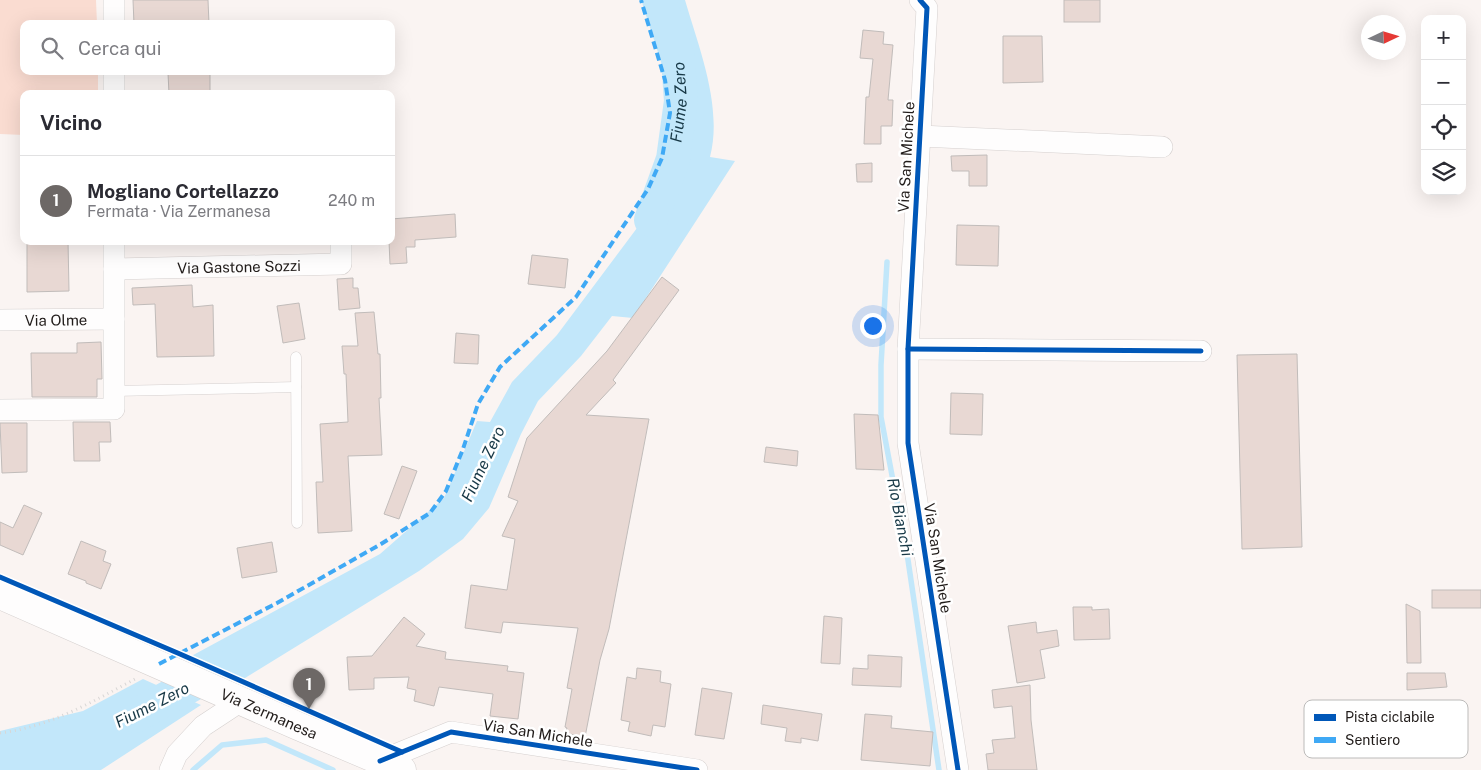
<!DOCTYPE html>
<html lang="it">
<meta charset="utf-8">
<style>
body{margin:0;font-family:"Public Sans",sans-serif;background:#f2f2f3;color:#2b2b33}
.controls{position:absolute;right:15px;top:15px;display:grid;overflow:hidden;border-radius:10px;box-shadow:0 5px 20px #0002}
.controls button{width:45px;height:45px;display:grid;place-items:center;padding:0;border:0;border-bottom:1px solid #e1e1e2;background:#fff;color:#2b2b33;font:25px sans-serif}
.compass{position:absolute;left:1361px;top:15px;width:45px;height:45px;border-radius:50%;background:#fff;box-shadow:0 5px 20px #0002;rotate:86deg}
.you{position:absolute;left:872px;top:325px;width:18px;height:18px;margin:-12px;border:4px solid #fff;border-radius:50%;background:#1a73e8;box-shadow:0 0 0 8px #1a73e833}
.badge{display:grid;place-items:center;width:32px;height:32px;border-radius:50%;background:#6d6866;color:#fff;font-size:16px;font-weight:700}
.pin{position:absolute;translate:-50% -41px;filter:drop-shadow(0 1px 2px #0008)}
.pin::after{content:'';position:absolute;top:26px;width:18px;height:15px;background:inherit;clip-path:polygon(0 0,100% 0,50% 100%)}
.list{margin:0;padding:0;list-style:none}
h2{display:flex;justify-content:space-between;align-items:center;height:65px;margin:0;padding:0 20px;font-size:21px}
h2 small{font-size:16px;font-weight:400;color:#7c7c81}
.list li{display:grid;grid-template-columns:32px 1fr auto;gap:15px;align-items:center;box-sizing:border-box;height:90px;padding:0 20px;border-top:1px solid #e1e1e2}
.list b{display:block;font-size:19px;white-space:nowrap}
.list p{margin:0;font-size:16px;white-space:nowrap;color:#7c7c81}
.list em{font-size:16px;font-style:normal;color:#7c7c81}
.icon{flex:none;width:28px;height:28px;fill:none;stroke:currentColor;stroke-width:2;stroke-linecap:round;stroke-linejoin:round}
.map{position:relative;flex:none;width:1481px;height:770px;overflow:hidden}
.search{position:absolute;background:#fff;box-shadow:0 5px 20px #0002;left:20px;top:20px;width:375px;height:55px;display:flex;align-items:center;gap:12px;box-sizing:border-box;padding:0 18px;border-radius:10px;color:#7c7c81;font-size:19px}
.panel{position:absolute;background:#fff;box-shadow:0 5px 20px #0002;left:20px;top:90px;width:375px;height:155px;border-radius:10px}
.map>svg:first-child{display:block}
.green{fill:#fadcd1}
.water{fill:#c2e7fa}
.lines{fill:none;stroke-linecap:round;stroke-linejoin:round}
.stream{stroke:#c2e7fa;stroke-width:5.5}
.river{stroke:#c2e7fa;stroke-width:34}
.building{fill:#e8d8d3;stroke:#c1bcba}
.lane-casing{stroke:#d5d0cf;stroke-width:11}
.street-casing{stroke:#d5d0cf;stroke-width:22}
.secondary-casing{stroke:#d5d0cf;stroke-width:29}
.path{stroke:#d8d6d5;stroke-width:3;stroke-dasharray:1 4;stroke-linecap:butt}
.lane{stroke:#fefdfd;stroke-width:10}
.street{stroke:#fefdfd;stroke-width:21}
.secondary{stroke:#fefdfd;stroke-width:28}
.quiet{stroke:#3fa9f5;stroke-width:4;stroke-dasharray:8 4;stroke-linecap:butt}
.cycleway-casing{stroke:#fff;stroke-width:8}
.cycleway{stroke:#0057b8;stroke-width:5}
.labels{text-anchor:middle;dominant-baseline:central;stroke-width:5;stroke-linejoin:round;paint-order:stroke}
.street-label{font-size:15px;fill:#211c1a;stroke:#fff}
.water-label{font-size:16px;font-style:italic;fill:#173846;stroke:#fff}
.key{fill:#fff;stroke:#bcbbba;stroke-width:1}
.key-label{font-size:14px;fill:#211c1a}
</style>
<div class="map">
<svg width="1481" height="770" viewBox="0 0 1481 770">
<rect width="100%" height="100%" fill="#faf4f2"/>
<path class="green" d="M0 0H96L97 24H24V71H98V94H24V135L0 134Z"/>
<g class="water">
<path d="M655 0H685C699 48 723 107 710 157L735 161 633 318 612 316 581 356 538 401 521 434 489 508 463 539 419 571 237 683 184 660 380 554 444 498 477 421 490 422 512 382 557 335 637 228 682 152V108L659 15Z"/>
<path d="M143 679 201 705 101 770H0V731L83 711Z"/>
</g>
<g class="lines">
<g class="stream">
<path d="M887 262 881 365V417L908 560 939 770"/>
<path d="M193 770 222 745 266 740 333 770"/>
</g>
<g class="river">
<path id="s1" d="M651 220 673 159 681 101 678 59 659 0"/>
<path d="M135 716 222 668"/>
</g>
</g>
<g class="building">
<path d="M133 0H208L209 24H134Z"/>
<rect x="1064" y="0" width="36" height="22"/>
<path d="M863 30 884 32 883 44 893 45 888 100H893L892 126H881V144H864L866 97H869L873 59 860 58Z"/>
<path d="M1003 36H1042L1043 82 1003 83Z"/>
<path d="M210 72V94H169L168 73Z"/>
<path d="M987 155V186H969V171H952L951 156Z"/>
<path d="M872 163V182H857L856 164Z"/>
<path d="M455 214 456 237 415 240V247H406L407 263 390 264 389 241H391V219Z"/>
<path d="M957 225 999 226 998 266 956 265Z"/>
<path d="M27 241H68L69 291 27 292Z"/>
<path d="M532 255 568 259 565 288 528 284Z"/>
<path d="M662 277 679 290 613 380 616 383 586 415 649 419 609 629 600 660 585 737 565 733 567 728 565 727 572 689 567 688 578 628 503 622 501 633 465 628 471 585 507 590 515 539 502 536 518 501 508 497 527 438 607 351Z"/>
<path d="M353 278V288H358L360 308 339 310 337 279Z"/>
<path d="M192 285 193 307 213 305 214 356 157 357 155 304 133 305 132 288Z"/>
<path d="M299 303 305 339 283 343 277 306Z"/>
<path d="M374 312 378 354H380L381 398H379L382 455 348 456 352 531 318 533 316 482H323L320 424 348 422 346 374H344L342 346H358L355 313Z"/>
<path d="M456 333 479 335 478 364 454 363Z"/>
<path d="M101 342 102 379H97V397H32L31 353H77V343Z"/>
<path d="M1297 354 1302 547 1242 549 1237 355Z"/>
<path d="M951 393 983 394 982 435 950 434Z"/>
<path d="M854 414 878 415 884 470 856 469Z"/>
<path d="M73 422H110L111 442H99L100 461H74Z"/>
<path d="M0 423H27V472L2 473Z"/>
<path d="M766 447 798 451 797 466 764 462Z"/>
<path d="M402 466 417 471 399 519 384 514Z"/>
<path d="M24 505 42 513 23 555 0 545V522L13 528Z"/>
<path d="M81 541 106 551 103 561 111 564 101 589 86 583V581L68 574Z"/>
<path d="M272 542 277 572 242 578 237 548Z"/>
<rect x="1432" y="590" width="49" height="18"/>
<path d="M1406 604 1420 611 1421 663H1407Z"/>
<path d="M1073 607H1092V610L1109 609 1110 639 1074 640Z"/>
<path d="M824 616 842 618 840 664 821 663Z"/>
<path d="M404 617 425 634 416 646 446 652 445 659 508 666 507 671 524 673 518 719 490 716 493 694 439 687 434 706 414 701 416 690 407 688 409 677 374 678V689L349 690 347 657 372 656Z"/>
<path d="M1036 622 1037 633 1057 630 1059 646 1040 650 1045 678 1017 683 1008 626Z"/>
<path d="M868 655 902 657 901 687 852 685 853 668 868 669Z"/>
<path d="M637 668 661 671 660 682 671 684 665 727 653 725 651 736 628 731 630 722 621 720 627 677 636 679Z"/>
<path d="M1407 673H1445L1447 687 1407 690Z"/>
<path d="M1030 685 1031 720 1037 770H988L986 754 994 753 992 740 1015 738 1012 706 994 708 992 690Z"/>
<path d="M702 688 732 693 724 739 695 735Z"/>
<path d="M763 705 822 714 818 741 801 738V743L785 741 787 728 761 724Z"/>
<path d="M865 714 892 716 891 728 933 732 930 766 861 760Z"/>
</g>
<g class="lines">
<g class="lane-casing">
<g id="lane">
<path d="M296 357 297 523"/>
<path d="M114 391 296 387"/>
</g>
</g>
<g class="street-casing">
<g id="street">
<path d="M114 0V24"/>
<path d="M920 0 927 8 908 349V443L958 770"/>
<path d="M114 71V94"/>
<path d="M920 136 1162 147"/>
<path id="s2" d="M114 269 341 264V241"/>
<path id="s3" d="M0 320 114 319"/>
<path d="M908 349 1201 351"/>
<path d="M0 410 114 409V241"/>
<path d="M380 761 451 732 697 770"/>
<path d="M170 770 177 754 203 726 241 701"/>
</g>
</g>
<g class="secondary-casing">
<g id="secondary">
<path id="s4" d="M0 595 298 726 402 770"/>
</g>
</g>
<path class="path" d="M0 733C49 727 92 702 135 679"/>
<use href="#lane" class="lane"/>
<use href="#street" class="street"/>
<use href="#secondary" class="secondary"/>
<path class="quiet" d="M159 664 277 603 381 544 430 513 446 491 463 449 478 404 500 367 576 297 648 189 662 158 670 113 665 80 641 0"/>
<g class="cycleway-casing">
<g id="cycleway">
<path d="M920 0 927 8 908 349V443L958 770"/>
<path d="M908 349 1201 351"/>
<path d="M0 577 180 654 402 752"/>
<path d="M380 761 451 732 697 770"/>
</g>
</g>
<use href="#cycleway" class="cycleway"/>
</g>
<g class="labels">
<g class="street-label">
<text transform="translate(906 157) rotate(-87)">Via San Michele</text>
<text stroke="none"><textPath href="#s2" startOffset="125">Via Gastone Sozzi</textPath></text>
<text stroke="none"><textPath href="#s3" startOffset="56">Via Olme</textPath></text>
<text transform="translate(938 558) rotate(81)">Via San Michele</text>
<text stroke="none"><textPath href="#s4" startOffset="294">Via Zermanesa</textPath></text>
<text transform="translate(538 733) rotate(9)">Via San Michele</text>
</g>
<g class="water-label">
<text stroke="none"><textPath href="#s1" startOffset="122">Fiume Zero</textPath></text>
<text transform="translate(483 464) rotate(-65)">Fiume Zero</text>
<text transform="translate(900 517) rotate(79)">Rio Bianchi</text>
<text transform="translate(152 705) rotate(-27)">Fiume Zero</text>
</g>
</g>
<rect x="1304" y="700" width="164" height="58" rx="8" class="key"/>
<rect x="1314" y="714" width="22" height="7" fill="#0057b8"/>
<rect x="1314" y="737" width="22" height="6" fill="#3fa9f5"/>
<g class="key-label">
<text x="1345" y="722">Pista ciclabile</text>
<text x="1345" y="745">Sentiero</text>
</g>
</svg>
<div class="controls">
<button>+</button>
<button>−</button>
<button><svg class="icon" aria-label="locate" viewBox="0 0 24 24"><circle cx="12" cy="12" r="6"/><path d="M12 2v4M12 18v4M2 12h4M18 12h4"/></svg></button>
<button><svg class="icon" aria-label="layers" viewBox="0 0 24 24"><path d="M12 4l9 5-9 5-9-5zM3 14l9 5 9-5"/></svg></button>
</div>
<svg class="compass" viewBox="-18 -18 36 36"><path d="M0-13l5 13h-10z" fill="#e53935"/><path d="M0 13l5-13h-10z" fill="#7c7c81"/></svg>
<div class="you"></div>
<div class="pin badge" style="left:309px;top:709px">1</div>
<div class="search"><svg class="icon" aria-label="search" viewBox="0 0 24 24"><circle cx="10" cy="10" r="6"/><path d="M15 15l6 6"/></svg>Cerca qui</div>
<section class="panel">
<h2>Vicino<small></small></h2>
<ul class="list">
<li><span class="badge">1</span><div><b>Mogliano Cortellazzo</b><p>Fermata · Via Zermanesa</p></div><em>240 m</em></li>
</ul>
</section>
</div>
